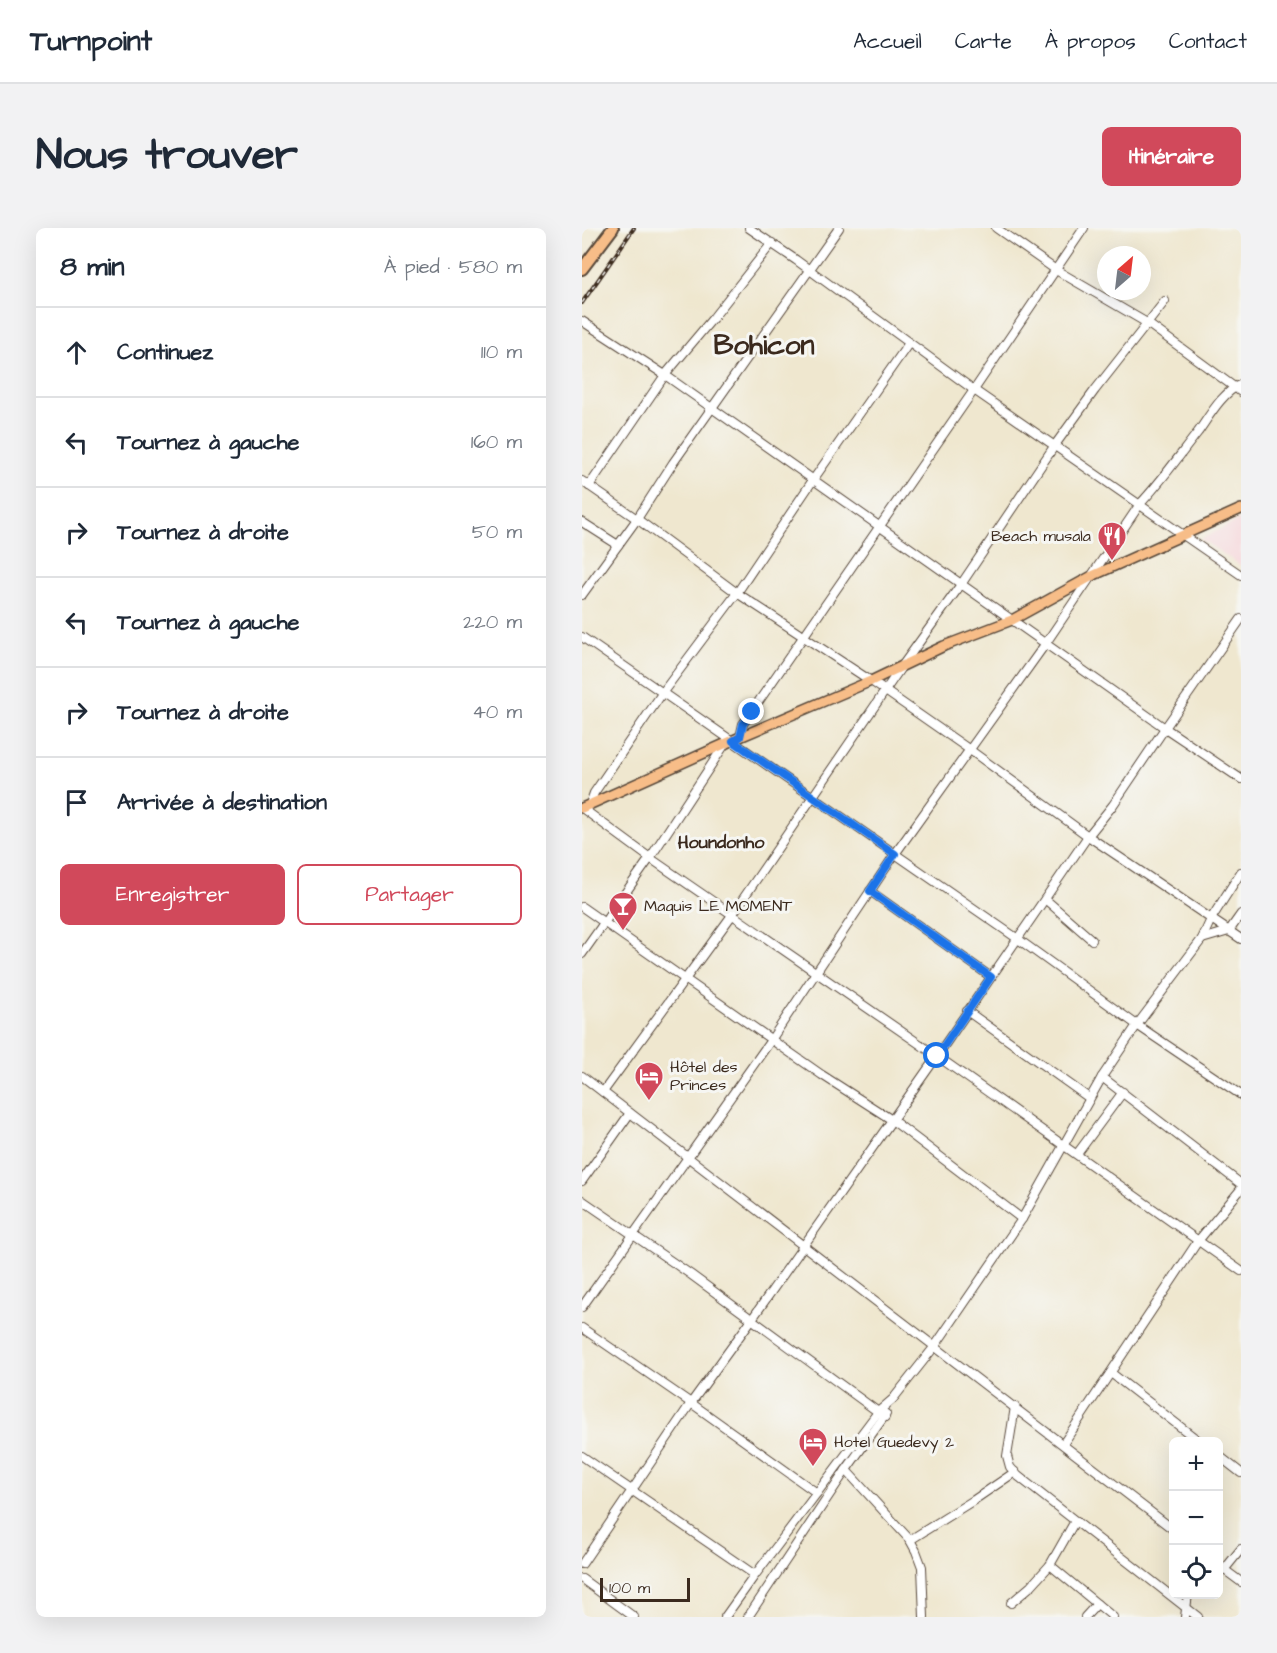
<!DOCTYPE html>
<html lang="fr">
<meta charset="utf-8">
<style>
body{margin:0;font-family:"Architects Daughter",sans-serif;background:#f2f2f3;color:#1f2937}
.controls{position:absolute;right:18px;bottom:18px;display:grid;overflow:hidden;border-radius:9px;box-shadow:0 6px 24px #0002}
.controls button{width:54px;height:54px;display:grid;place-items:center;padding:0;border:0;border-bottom:2px solid #e0e1e3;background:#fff;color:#1f2937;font:30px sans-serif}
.compass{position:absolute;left:515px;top:18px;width:54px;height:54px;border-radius:50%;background:#fff;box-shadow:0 6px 24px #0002;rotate:28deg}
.scale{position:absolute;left:18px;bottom:15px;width:90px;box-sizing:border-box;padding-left:6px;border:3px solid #3b2a1e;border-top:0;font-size:16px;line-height:21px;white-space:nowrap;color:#3b2a1e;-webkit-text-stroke:4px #f6f6f2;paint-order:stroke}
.stop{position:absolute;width:18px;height:18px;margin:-14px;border:4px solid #1a73e8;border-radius:50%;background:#fff}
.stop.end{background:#1a73e8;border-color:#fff;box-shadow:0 2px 6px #0008}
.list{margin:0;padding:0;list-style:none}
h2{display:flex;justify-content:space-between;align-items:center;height:78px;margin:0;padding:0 24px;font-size:26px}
h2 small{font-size:20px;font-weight:400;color:#747a83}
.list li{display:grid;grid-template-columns:39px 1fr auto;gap:18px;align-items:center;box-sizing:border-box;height:90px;padding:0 24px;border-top:2px solid #e0e1e3}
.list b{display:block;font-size:22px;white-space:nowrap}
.list em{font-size:20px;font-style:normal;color:#747a83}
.actions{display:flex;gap:12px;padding:18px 24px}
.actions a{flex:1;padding:14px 0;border:2px solid #d1495b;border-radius:9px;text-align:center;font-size:21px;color:#d1495b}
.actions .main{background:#d1495b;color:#fff}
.icon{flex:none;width:33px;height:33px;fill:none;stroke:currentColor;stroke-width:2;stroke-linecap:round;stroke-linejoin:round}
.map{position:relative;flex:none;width:659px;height:1389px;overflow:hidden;border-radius:9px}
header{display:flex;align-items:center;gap:36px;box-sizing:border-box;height:84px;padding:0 30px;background:#fff;border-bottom:2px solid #e0e1e3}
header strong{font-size:28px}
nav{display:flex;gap:33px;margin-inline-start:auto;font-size:21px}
.intro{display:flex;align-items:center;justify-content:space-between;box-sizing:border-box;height:144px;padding:0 36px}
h1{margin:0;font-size:42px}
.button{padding:15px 27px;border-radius:9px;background:#d1495b;color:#fff;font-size:21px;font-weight:700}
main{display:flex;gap:36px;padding:0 36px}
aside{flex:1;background:#fff;border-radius:9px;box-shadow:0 6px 24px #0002}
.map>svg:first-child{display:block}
.built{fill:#f6cfd6}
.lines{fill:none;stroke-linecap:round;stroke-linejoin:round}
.minor-casing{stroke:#564639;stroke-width:10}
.major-casing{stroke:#564639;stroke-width:12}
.highway-casing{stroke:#564639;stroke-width:14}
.minor{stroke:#fff;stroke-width:8}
.major{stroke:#f7bd88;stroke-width:9}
.highway{stroke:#f7bd88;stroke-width:10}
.rail-casing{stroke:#3b2a1e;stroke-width:4}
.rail{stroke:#f6f6f2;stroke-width:1.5;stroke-dasharray:4.5;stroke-linecap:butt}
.route{stroke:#1a73e8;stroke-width:8}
.labels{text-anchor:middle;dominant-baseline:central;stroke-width:6;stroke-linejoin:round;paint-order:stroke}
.poi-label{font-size:16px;fill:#3b2a1e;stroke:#f6f6f2;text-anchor:start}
.neighbourhood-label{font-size:18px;font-weight:bold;fill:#3b2a1e;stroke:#f6f6f2}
.town-label{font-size:28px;font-weight:bold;fill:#3b2a1e;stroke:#f6f6f2}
</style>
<header>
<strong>Turnpoint</strong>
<nav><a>Accueil</a><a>Carte</a><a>À propos</a><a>Contact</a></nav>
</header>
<div class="intro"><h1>Nous trouver</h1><a class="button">Itinéraire</a></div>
<main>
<aside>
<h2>8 min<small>À pied · 580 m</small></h2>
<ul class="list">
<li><svg class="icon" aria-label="ahead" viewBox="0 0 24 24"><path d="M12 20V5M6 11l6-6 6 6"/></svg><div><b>Continuez</b></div><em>110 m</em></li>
<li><svg class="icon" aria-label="left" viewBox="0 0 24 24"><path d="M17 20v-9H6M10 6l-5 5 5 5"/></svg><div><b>Tournez à gauche</b></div><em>160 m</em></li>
<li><svg class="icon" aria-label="right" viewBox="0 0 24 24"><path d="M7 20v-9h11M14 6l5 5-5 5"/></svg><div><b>Tournez à droite</b></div><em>50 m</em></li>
<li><svg class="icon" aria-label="left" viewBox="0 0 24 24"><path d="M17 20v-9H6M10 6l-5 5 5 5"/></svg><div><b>Tournez à gauche</b></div><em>220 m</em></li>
<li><svg class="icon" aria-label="right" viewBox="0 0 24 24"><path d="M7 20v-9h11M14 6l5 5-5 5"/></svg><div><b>Tournez à droite</b></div><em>40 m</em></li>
<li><svg class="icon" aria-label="arrive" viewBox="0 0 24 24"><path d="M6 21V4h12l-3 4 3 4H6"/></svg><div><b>Arrivée à destination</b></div></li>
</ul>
<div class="actions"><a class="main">Enregistrer</a><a>Partager</a></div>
</aside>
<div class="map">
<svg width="659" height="1389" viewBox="0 0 659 1389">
<rect width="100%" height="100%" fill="#f6f6f2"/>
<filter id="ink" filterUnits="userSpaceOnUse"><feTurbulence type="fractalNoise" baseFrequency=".0167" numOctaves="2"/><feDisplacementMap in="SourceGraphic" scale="12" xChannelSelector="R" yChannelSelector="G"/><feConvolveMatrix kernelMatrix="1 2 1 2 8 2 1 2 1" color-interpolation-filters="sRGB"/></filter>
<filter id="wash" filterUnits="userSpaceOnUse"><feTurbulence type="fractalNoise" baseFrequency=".008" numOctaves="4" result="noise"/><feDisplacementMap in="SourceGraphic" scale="24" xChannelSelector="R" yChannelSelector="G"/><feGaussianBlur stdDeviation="1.35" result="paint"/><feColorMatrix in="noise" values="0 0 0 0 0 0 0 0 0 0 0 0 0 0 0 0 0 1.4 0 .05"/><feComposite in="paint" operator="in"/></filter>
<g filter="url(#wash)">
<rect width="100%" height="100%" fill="#efe7cf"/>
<path class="built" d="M659 291V338L619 311Z"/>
</g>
<g filter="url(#ink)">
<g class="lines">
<g class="minor-casing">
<g id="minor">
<path d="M167 0 214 32 392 162 659 347"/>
<path d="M414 0 474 42 565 95 659 164"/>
<path d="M0 93 83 147 583 500 659 551"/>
<path d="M0 253 55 291 155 365 289 453 388 522 506 608 659 711"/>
<path d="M7 258 83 147 131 90 190 15"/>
<path d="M0 294 36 317"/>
<path d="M0 367 55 291 91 235 257 0"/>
<path d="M0 409 436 711 555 797 659 867"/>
<path d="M158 509 161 496 392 162 502 0"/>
<path d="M8 576 12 565 81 464 155 365 231 252 327 115"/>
<path d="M0 580 68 630 355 828 659 1043"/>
<path d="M288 663 409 749"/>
<path d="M463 671 510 712"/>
<path d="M0 679 240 847 310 892 440 991"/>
<path d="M620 711 647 703 659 686"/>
<path d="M0 726 68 630 143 516"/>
<path d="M385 783 507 870"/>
<path d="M0 848 592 1302"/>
<path d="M520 849 659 956"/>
<path d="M21 864 150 687 320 438 380 355 473 217 513 162 583 73"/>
<path d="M495 926 541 864"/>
<path d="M0 953 48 885"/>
<path d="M0 972 108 1046 303 1189"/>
<path d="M0 1079 189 812 313 626 464 415 558 276C579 254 597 228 616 204 628 187 640 165 659 156"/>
<path d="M0 1100 109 1175 235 1265"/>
<path d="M529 1145 618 1214"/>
<path d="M433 1179 425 1228 428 1239 436 1248 616 1389"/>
<path d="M481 1216 616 1013 659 961"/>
<path d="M636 1227 659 1245"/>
<path d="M0 1228 173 1347"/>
<path d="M264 1242 328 1312 334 1323 340 1339 342 1389"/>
<path d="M328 1312 392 1272 433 1244"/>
<path d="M0 1336 109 1175 170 1091 355 828 506 608 531 577 583 500 659 391"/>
<path d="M468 1337 531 1389"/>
<path d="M636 1337 659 1354"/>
<path d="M642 1342 659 1321"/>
<path d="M0 1351 52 1389"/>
<path d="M429 1375 449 1358 468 1337 493 1293"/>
<path d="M143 1389 173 1347 296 1184 311 1171 353 1118 440 991 520 849 555 797 620 711 629 691 659 644"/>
<path d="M166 1389 264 1242 304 1186"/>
<path d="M503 1389 515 1376"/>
<path d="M603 1389 606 1366"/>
</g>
</g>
<g class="major-casing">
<path id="major" d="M0 580 158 509 289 453 362 418 430 392 510 348 659 281"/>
</g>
<g class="highway-casing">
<path id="highway" d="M0 41 31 0"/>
</g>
<use href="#minor" class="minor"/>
<use href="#major" class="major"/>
<use href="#highway" class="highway"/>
<g class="rail-casing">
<path id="rail" d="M0 75 52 0"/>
</g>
<use href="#rail" class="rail"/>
</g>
</g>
<g class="lines" filter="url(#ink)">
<path class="route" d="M170 484 161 496 158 509 151 513 313 626 288 663 409 749 355 828"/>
</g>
<defs>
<g id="restaurant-pin" transform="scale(1.5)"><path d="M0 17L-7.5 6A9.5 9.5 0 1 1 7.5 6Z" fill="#d1495b" stroke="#f6f6f2"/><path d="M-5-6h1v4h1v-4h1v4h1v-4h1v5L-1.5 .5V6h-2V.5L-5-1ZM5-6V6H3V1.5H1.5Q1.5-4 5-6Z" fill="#fff"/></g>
<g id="bar-pin" transform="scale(1.5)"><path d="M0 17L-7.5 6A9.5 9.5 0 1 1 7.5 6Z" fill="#d1495b" stroke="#f6f6f2"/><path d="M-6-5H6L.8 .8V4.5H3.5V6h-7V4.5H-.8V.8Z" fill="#fff"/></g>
<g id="hotel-pin" transform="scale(1.5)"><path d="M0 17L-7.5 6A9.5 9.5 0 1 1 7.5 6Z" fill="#d1495b" stroke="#f6f6f2"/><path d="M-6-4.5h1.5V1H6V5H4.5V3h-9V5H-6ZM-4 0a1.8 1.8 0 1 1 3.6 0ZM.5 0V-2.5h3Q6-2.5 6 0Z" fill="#fff"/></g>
</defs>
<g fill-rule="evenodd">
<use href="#restaurant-pin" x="530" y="308"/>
<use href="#bar-pin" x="41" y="678"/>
<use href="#hotel-pin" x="67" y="848"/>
<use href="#hotel-pin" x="231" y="1214"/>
</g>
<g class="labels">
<g class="poi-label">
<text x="509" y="308" text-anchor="end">Beach musala</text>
<text x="62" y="678">Maquis LE MOMENT</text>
<text x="88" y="839">Hôtel des<tspan x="88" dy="18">Princes</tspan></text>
<text x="252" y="1214">Hotel Guedevy 2</text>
</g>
<g class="neighbourhood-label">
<text x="139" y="614">Houndonho</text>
</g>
<g class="town-label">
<text x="182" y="117">Bohicon</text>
</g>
</g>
</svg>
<div class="controls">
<button>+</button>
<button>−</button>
<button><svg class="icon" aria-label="locate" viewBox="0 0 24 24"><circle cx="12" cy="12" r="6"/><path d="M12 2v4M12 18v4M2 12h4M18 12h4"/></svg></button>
</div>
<svg class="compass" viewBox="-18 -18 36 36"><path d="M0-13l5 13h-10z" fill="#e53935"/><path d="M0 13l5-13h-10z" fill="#747a83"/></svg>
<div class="scale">100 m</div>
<div class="stop" style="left:355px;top:828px"></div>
<div class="stop end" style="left:170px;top:484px"></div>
</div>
</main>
